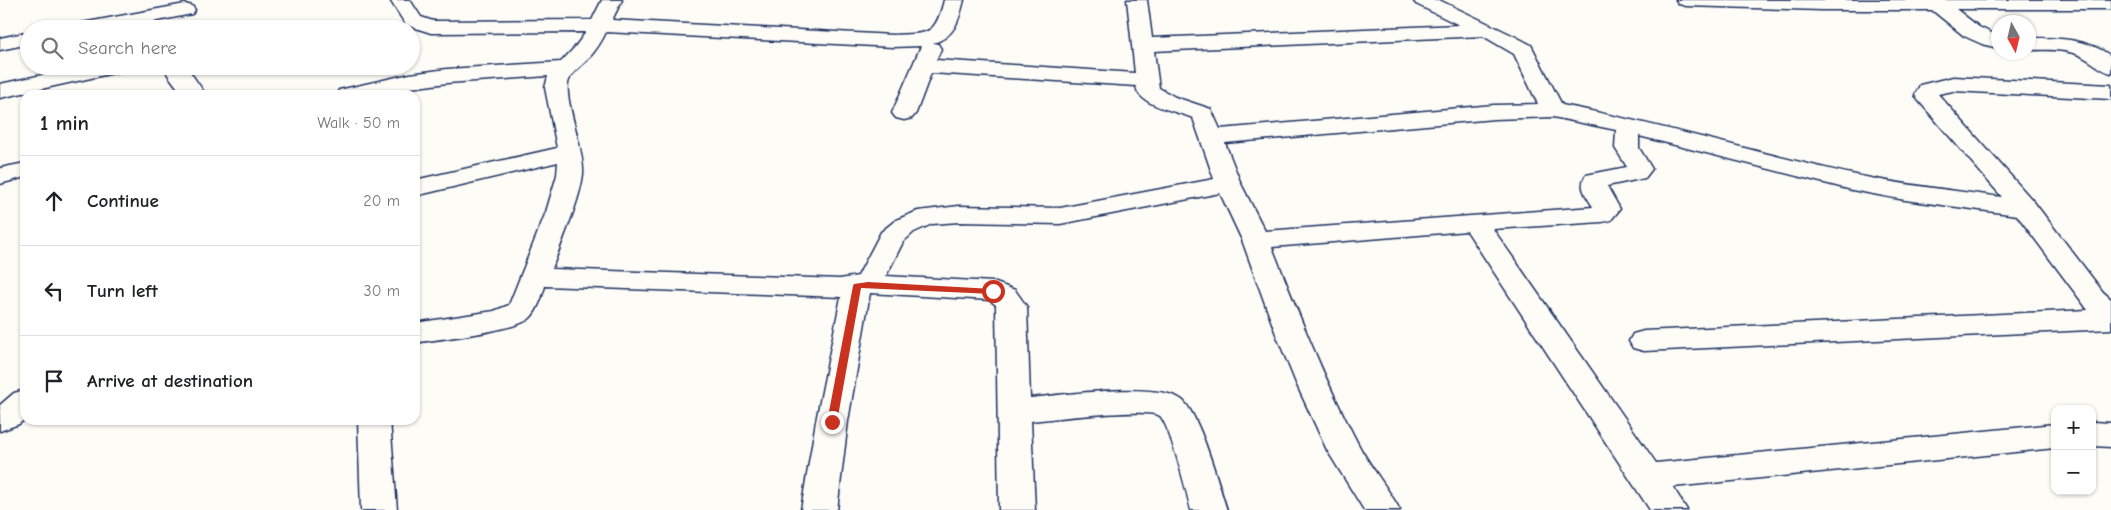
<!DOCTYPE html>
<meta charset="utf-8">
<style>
body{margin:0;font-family:"Comic Neue",sans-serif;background:#f2f2f2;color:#202124}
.controls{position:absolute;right:15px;bottom:15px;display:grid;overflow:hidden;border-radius:10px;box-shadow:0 1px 4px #0004}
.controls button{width:45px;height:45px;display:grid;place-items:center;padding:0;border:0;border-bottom:1px solid #e0e0e0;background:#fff;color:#202124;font:25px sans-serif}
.compass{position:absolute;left:1991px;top:15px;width:45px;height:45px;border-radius:50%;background:#fff;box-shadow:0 1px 4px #0004;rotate:172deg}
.stop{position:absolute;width:15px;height:15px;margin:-11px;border:4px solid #c8321e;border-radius:50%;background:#fff}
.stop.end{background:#c8321e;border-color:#fff;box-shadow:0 1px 5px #0008}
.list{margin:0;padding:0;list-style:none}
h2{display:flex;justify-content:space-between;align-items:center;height:65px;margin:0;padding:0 20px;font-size:21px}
h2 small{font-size:16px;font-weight:400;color:#757577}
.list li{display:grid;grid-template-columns:32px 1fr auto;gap:15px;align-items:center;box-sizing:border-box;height:90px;padding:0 20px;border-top:1px solid #e0e0e0}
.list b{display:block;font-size:19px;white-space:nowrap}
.list em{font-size:16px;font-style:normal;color:#757577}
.icon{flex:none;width:28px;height:28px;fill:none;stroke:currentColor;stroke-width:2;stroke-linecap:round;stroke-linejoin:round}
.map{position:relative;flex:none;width:2111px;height:510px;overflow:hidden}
.search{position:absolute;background:#fff;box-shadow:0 1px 4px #0004;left:20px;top:20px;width:400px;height:55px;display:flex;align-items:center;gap:12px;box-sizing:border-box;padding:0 18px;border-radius:28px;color:#757577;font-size:19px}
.panel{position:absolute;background:#fff;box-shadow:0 1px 4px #0004;left:20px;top:90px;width:400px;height:335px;border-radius:15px}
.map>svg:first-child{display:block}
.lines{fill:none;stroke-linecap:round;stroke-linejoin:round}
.street-casing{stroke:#1b2f5e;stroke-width:3}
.street{fill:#fdfcf7;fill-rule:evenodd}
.route{fill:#c8321e}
</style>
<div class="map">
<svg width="2111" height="510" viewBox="0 0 2111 510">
<rect width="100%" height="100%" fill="#fdfcf7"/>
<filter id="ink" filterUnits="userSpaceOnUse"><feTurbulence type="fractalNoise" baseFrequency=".02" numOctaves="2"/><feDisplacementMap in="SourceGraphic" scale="10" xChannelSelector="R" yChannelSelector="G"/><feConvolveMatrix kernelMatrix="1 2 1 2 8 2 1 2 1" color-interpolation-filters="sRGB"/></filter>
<g filter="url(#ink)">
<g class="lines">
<g class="street-casing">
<g id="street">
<path d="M390 0H410L421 17 433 21 592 20 602 0H622L612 20 893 35C928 33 935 37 944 0H964C959 20 955 37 933 43L938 44 941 49 936 60 1135 73 1127 0H1147L1152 38 1459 25 1416 4 1413 0H1439L1516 37 1531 45 1562 105C1659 124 1754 152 1851 174 1900 185 1951 190 2002 197L1918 100 1915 95 1920 85 1953 77 2111 85V99L1953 91 1938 94 2034 202 2103 292 2111 299V329L1644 351 1633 348 1629 341 1633 334 1644 331 2088 310 2017 215 1905 200 1852 190 1639 136V148L1652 169 1645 178 1607 186 1620 209 1611 220 1602 222 1493 229 1656 463 2055 424V448L1673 487 1687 510H1650L1467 231 1272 247C1298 313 1324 379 1357 442 1369 466 1387 486 1400 510H1364L1327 450 1296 383 1276 334 1242 240 1220 193 1060 224 959 222 932 224 914 232 903 242 886 276 993 282 1015 290 1027 307 1030 398C1061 395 1159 381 1182 400 1200 415 1219 486 1227 510H1191C1187 493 1170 426 1160 416 1149 407 1050 419 1031 421L1035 510H999L996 305 990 300 870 293 848 421 837 510H801L816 421 841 297 545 286C542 296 538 310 530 318 516 331 437 339 415 343V323L494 311 509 305 546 212 557 175 558 162 415 196V180L557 148 545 88 548 76 447 83 410 88 377 95H336L339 90 410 74 447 69 561 62 575 47 586 32 431 33 406 25ZM606 32 893 47 921 46 892 113 896 118 904 120 912 118 916 113 931 73 1136 86C1138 106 1177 111 1193 118L1214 179 1060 208 959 206 918 211 896 220 881 232 858 276 840 279 552 269C561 242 580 201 583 174 585 149 562 96 569 80 572 72 583 65 589 58 596 50 602 41 606 32ZM1483 36 1514 54 1538 104 1494 105 1220 129 1211 109 1175 97 1159 88 1154 51ZM1553 117 1616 130 1615 148 1627 167 1586 175C1578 187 1586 195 1593 207L1265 231 1241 184 1225 143 1494 119Z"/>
<path d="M1676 0H2111V9H1956L1979 27 1998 36V48L1982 44 1964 36 1932 10H1821L1686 6 1679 4Z"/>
<path d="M185 4 192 6 195 10 192 14 117 29H72L75 25 82 23Z"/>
<path d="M29 32V44L0 50V38Z"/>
<path d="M2028 38C2058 38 2086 38 2111 56V73C2100 70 2093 62 2083 57 2066 48 2047 50 2028 50Z"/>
<path d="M84 66H126L123 71 0 98V84Z"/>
<path d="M164 66H186L206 95H183L168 75Z"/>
<path d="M25 163V177L0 184V168Z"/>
<path d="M25 390V419L19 424 0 431V405L14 393Z"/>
<path d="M358 420H390L397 510H361Z"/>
<path d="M2092 422 2111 423V447L2092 446Z"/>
</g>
</g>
<use href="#street" class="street"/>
</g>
</g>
<path class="route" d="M868 282 993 289 997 291 993 294 861 288 837 422 832 425 827 422 853 286 854 284Z"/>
</svg>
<div class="controls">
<button>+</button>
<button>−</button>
</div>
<svg class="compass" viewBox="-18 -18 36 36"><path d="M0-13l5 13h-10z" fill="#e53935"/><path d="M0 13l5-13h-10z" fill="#757577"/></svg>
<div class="stop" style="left:993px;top:291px"></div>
<div class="stop end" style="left:832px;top:422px"></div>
<div class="search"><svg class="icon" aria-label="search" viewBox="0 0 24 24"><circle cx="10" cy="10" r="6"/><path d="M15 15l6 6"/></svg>Search here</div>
<section class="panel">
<h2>1 min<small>Walk · 50 m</small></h2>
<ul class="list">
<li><svg class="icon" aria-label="ahead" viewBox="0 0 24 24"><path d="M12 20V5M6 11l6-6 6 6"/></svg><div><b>Continue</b></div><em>20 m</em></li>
<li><svg class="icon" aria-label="left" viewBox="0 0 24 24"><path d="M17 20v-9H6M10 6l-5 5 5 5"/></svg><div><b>Turn left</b></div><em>30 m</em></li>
<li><svg class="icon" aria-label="arrive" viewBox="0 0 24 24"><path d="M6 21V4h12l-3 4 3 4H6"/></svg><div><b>Arrive at destination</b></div></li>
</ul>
</section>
</div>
